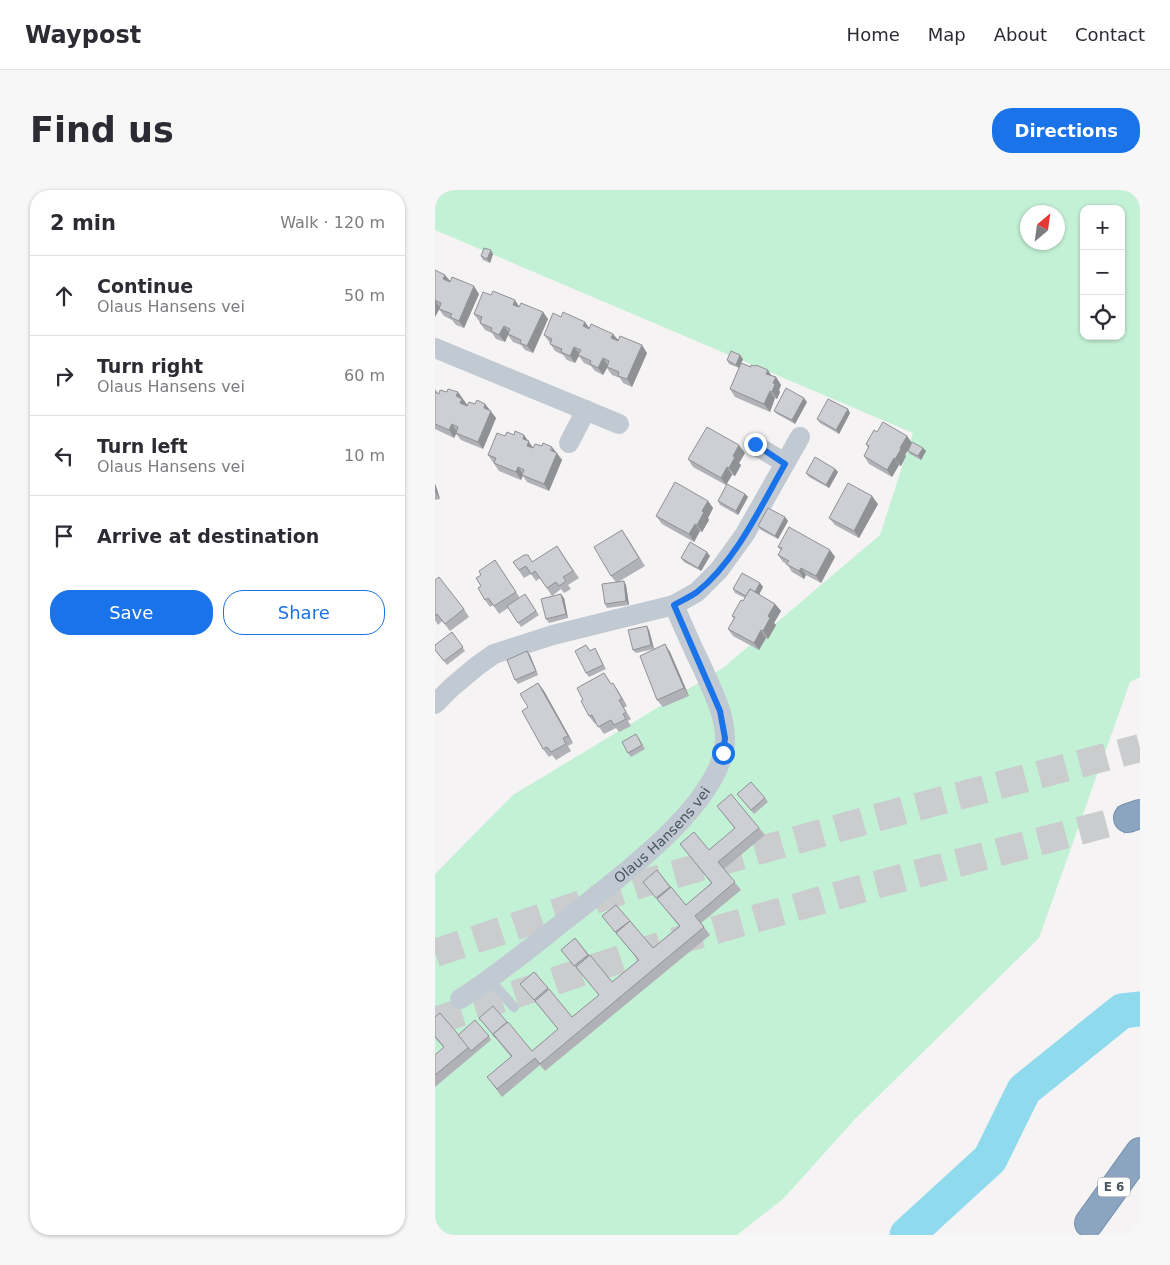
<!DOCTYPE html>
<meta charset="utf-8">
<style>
body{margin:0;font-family:"DejaVu Sans",sans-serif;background:#f7f7f7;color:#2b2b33}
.controls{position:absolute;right:15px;top:15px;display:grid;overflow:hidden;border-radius:10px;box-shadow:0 1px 4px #0004}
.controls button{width:45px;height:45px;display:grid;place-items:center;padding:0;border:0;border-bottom:1px solid #e1e1e2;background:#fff;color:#2b2b33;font:25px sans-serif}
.compass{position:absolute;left:585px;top:15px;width:45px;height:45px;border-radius:50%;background:#fff;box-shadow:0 1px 4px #0004;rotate:29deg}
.stop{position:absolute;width:15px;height:15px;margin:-11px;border:4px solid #1a73e8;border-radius:50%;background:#fff}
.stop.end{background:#1a73e8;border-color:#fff;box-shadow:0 1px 5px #0008}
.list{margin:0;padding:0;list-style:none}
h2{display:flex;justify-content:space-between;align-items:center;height:65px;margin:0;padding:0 20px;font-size:21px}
h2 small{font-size:16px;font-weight:400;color:#7c7c81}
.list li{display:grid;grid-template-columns:32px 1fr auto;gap:15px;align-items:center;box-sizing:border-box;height:80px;padding:0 20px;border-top:1px solid #e1e1e2}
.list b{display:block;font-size:19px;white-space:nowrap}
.list p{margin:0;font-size:16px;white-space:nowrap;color:#7c7c81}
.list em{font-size:16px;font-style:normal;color:#7c7c81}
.actions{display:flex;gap:10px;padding:15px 20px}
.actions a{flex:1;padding:11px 0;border:1px solid #1a73e8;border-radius:20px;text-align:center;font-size:18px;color:#1a73e8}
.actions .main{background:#1a73e8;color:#fff}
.icon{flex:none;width:28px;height:28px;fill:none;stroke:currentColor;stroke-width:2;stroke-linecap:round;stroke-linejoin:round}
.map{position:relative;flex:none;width:705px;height:1045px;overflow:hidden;border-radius:20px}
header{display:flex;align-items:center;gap:30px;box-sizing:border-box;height:70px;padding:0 25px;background:#fff;border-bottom:1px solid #e1e1e2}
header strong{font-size:24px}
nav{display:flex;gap:28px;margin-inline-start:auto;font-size:18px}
.intro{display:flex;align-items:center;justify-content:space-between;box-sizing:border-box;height:120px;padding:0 30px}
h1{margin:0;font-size:35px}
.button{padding:12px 22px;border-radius:20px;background:#1a73e8;color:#fff;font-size:18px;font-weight:700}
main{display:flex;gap:30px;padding:0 30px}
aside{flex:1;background:#fff;border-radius:20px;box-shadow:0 1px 4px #0004}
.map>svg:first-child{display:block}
.green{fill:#c3f1d5;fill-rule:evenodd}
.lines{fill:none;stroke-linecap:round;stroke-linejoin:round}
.river{stroke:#90daee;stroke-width:35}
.highway-tunnel{stroke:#caccce;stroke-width:28;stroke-dasharray:28 14;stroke-linecap:butt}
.highway-casing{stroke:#7690ad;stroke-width:30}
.lane{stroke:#c1cad2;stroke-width:10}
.street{stroke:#c1cad2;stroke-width:20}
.highway{stroke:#8ba5c1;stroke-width:28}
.wall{fill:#b0b2b7}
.shaded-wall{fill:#909195}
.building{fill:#cdcfd5;stroke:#909195}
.route{stroke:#1a73e8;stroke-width:6}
.labels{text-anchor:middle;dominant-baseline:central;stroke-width:4.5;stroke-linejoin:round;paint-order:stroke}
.shield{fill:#fff;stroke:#808990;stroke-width:1}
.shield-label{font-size:12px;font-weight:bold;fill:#4a5661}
.street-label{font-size:14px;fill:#4a5661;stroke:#fff}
</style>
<header>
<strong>Waypost</strong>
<nav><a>Home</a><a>Map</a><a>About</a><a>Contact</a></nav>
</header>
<div class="intro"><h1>Find us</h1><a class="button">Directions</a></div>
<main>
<aside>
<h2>2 min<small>Walk · 120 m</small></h2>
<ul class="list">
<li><svg class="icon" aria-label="ahead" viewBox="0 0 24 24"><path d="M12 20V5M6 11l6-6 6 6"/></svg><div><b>Continue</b><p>Olaus Hansens vei</p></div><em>50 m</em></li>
<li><svg class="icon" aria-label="right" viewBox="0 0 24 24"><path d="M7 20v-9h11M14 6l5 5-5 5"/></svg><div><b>Turn right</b><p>Olaus Hansens vei</p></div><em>60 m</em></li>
<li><svg class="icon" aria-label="left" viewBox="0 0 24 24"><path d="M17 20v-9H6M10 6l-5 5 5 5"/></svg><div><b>Turn left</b><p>Olaus Hansens vei</p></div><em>10 m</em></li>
<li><svg class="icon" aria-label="arrive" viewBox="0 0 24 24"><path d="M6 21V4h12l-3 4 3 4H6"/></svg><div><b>Arrive at destination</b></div></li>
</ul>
<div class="actions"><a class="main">Save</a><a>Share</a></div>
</aside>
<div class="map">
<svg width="705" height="1045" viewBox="0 0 705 1045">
<rect width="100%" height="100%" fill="#f5f3f3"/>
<path class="green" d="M0 0H705V487L695 492 604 748 420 929 348 1009 302 1045H0V684L78 605 288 478 445 345 478 243 0 40ZM649 19H686V146H649ZM592 22H622V52H592Z"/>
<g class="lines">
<path class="river" d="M472 1045 555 969 589 900 687 821 705 819"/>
<g class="highway-tunnel">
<path d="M0 763 216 691 429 631 705 558"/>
<path d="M0 831 234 753 440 695 693 628"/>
</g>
<g class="highway-casing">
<g id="highway">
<path d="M693 628 705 624"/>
<path d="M654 1033 705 962"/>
</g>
</g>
<path class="lane" d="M55 790 79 817"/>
<g class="street">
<path d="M0 158 184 234"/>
<path d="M134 253 151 220"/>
<path d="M320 255 350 273"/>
<path d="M0 514 17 497 42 476 59 464 118 445 239 415 262 402 284 380 310 344 365 247"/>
<path id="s1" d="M25 809C64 784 100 754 137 725 183 688 289 612 290 549 290 524 277 500 267 477 257 457 248 436 239 415"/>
</g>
<use href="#highway" class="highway"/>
</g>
<g class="wall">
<path d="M58 64 55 73 48 70 46 66Z"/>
<path d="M0 80 10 85 15 92 44 104 29 138 21 135 17 130 9 126 4 119 0 127Z"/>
<path d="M84 117 108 122 113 129 98 163 90 160 86 155 78 152 73 145 70 152 61 149 57 143 50 140 45 133V132L44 131 39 124Z"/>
<path d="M154 138 178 144 183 150 212 163 197 197 188 193 185 188 177 185 172 178 168 185 160 181 156 176 149 173 144 166 140 173 132 170 128 165 120 161 115 153 109 145Z"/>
<path d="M305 165 308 169 306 173 341 187 346 195 344 200 345 202 342 209 340 208 335 222 300 207 295 199 304 178 294 174 292 170Z"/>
<path d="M0 199 4 204 12 202H23L32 215 50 214 61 228 48 259 26 250 21 244 19 248 0 239Z"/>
<path d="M372 212 360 234 342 224 339 221Z"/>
<path d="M415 223 404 244 385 233 382 229Z"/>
<path d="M442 242 472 246 477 253 488 258 491 261 486 270 475 264 473 261 474 259 470 265 471 266 466 276 464 275 457 287 434 274 429 266 433 258 431 254Z"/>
<path d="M79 245H89L98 258 122 263 127 270 114 301 92 292 88 286 86 290 64 281 53 265 70 246Z"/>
<path d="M310 263 304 273 306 275 300 286 297 285 291 295 258 277 253 269Z"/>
<path d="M400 279 403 282 394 298 374 287 371 283Z"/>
<path d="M0 294 1 296 5 309 0 310Z"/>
<path d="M310 304 313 307 303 325 285 315 283 311Z"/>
<path d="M273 311 278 318 273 328 274 330 267 342 265 341 259 352 227 334 221 326Z"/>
<path d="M443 314 424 348 400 335 394 328Z"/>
<path d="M350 327 353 331 343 349 326 340 323 336Z"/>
<path d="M192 347 210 376 183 392 191 395 194 415 172 418 170 414 181 392 176 386Z"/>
<path d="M122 356 144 388 133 395 136 399 129 403 126 399 117 406 105 388 101 391 96 384 89 388 78 372H97Z"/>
<path d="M343 357 395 360 400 367 386 393 371 385 369 389 357 382 352 374 348 372 343 365 346 360Z"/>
<path d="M275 366 266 381 249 372 246 368Z"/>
<path d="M60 370 85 408 90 404 104 425 86 437 73 418 64 424 58 415 55 417 50 410 46 396V385Z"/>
<path d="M0 390 29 419 34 427 15 441 7 431 3 435 0 430Z"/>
<path d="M325 393 328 397 324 405 340 414 346 421 339 433 341 435 333 449 331 448 324 460 298 446 293 439 299 428 297 426 310 408 300 403 298 399Z"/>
<path d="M129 408 133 428 114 433 111 429Z"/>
<path d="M214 440 219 459 201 463 198 460Z"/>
<path d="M17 442 30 461 12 475 0 460Z"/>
<path d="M230 454 235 462 254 506 228 517 222 510Z"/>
<path d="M155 460 162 462 171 479 154 487 151 483Z"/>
<path d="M92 461 95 465 103 485 83 494 80 490Z"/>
<path d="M169 483 176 494 183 501 192 516 189 518 196 529 193 531 196 536 184 542 181 538 169 544 161 533 160 534 154 526 148 510Z"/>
<path d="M103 493 109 501 138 553 133 556 136 561 121 570 117 565 114 567 108 559 93 517Z"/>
<path d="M204 548 210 559 196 567 193 563Z"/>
<path d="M302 604 330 608 333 612 319 624Z"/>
<path d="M282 616 324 638 330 645 289 679 306 700 266 733 275 745 110 881 105 875 67 907 52 887 76 867 44 828 97 861 123 839 85 794 99 782 137 827 164 805 126 760 140 748 177 792 203 770 170 730 181 715 218 758 244 736 208 692 222 680 251 715 276 693 245 654 274 660 300 639Z"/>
<path d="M0 827 23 845 54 846 56 850 0 897V865L9 858 0 848Z"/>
</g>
<g class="shaded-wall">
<path d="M56 60 58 64 55 73 52 69Z"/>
<path d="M10 85 16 92 8 89Z"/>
<path d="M39 96 44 104 29 138 24 131Z"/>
<path d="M0 110 5 118 0 127Z"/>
<path d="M80 110 85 118 78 115Z"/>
<path d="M108 122 113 129 98 163 92 156Z"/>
<path d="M150 132 155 139 148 136Z"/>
<path d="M69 136 74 143 70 152 64 145Z"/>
<path d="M178 144 184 151 176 148Z"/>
<path d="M207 155 212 163 197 197 192 189Z"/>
<path d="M139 157 145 164 140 173 135 166Z"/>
<path d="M305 165 308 169 304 178 301 175Z"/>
<path d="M168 168 173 176 168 185 163 178Z"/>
<path d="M333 180 338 188 331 184Z"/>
<path d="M341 187 346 195 344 200 345 202 342 209 337 202 338 193Z"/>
<path d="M335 201 340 208 335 222 329 214Z"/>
<path d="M23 202 33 216 31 221 21 206Z"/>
<path d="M369 208 372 212 360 234 357 230Z"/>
<path d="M50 214 61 228 48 259 43 252 49 218Z"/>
<path d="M413 219 415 223 404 244 401 240Z"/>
<path d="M17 234 22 242 19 248 14 240Z"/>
<path d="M89 245 99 259 97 263 88 249Z"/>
<path d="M472 246 477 253 470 265 471 266 466 276 460 269 465 258Z"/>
<path d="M304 255 310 263 304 273 306 275 300 286 294 278 298 266Z"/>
<path d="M117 257 127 270 114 301 109 294Z"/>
<path d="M488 258 491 261 486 270 483 266Z"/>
<path d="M459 268 464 275 457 287 452 280Z"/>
<path d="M83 277 88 284 86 290 81 282Z"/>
<path d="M292 277 297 285 291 295 286 288Z"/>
<path d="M400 279 403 282 394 298 391 295Z"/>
<path d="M0 294 1 296 5 309 0 302Z"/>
<path d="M310 304 313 307 303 325 301 321Z"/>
<path d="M437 306 443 314 424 348 419 341Z"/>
<path d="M273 311 278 318 273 328 274 330 267 342 262 335 267 321Z"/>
<path d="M350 327 353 331 343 349 340 346Z"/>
<path d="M260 334 265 341 259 352 254 344Z"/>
<path d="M395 360 400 367 386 393 381 386Z"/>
<path d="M272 362 275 366 266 381 263 378Z"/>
<path d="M366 378 371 385 369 389 364 381Z"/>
<path d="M189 391 191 395 194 415 191 411Z"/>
<path d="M325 393 328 397 322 408 319 404Z"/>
<path d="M126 404 129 408 133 428 131 424Z"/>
<path d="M340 414 346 421 339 433 341 435 333 449 328 441 333 426Z"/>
<path d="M212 436 214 440 219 459 216 455Z"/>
<path d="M326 440 331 448 324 460 319 453Z"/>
<path d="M230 454 235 462 254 506 249 498Z"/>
<path d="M92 461 95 465 103 485 101 481Z"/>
<path d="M103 493 109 501 138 553 133 546Z"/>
<path d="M178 493 183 501 192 516 187 509Z"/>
</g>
<g class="building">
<path d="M49 58 56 60 52 69 46 66Z"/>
<path d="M0 80 10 85 8 89 15 92 17 87 39 96 24 131 15 127 17 124 4 119 6 113 0 110Z"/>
<path d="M58 101 80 110 78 115 84 117 86 113 108 122 92 156 85 153 86 150 73 144 75 139 69 136 64 145 56 141 57 138 45 133 47 127 39 124 48 102 56 105Z"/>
<path d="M128 122 150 132 148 136 154 139 156 134 178 144 176 148 183 151 185 146 207 155 192 189 183 186 184 182 172 177 174 171 168 168 163 178 155 174 156 171 143 165 146 160 139 157 135 166 126 162 127 159 115 154 117 149 109 145 118 123 126 127Z"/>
<path d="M296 161 305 165 301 175 292 170Z"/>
<path d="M306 173 316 177V175L320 176 321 175 333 180 331 184 341 187 338 193 340 194 337 202 335 201 329 214 295 199Z"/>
<path d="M351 198 369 208 357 230 339 221Z"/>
<path d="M13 199 23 202 21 206 27 209 25 213 32 216 34 212 40 214 42 210 50 214 49 218 56 221 43 252 21 243 23 237 17 234 14 240 0 234V202L4 204 5 200 12 202Z"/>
<path d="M393 209 413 219 401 240 382 229Z"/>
<path d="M448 232 472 246 465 258 466 259 460 269 459 268 452 280 429 266 434 256 431 254 439 240 442 242Z"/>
<path d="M272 237 304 255 298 266 300 267 294 278 292 277 286 288 253 269Z"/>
<path d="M80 241 89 245 88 249 94 251 92 256 98 258 100 254 107 256 108 253 117 257 115 260 122 263 109 294 87 285 89 280 83 277 81 282 59 273 61 268 53 265 62 243 70 246 72 242 79 245Z"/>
<path d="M477 252 488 258 483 266 473 261Z"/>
<path d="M380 267 400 279 391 295 371 283Z"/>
<path d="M240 292 273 311 267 321 269 322 262 335 260 334 254 344 221 326Z"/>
<path d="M413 293 437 306 419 341 394 328Z"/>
<path d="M292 294 310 304 301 321 283 311Z"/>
<path d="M333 318 350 327 340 346 323 336Z"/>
<path d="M354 337 395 360 381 386 366 378 364 381 351 374 354 371 343 365 347 358 343 357Z"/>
<path d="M187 340 204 368 176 386 159 357Z"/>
<path d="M255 352 272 362 263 378 246 368Z"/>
<path d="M122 356 138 381 128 387 131 391 124 396 121 392 112 398 100 381 96 384 91 376 84 380 78 372 89 365H93L97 372Z"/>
<path d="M60 370 81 402 59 416 53 408 50 410 43 398 46 396 41 388 46 385 44 381Z"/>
<path d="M307 383 325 393 320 402 315 399 311 406 298 399Z"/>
<path d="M4 387 29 419 10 434 2 424 0 426V390Z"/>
<path d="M189 391 191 411 170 414 167 394Z"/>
<path d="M315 399 340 414 333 426 335 428 328 441 326 440 319 453 293 439 300 427 297 426 306 410 308 411Z"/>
<path d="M90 404 101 421 83 433 72 416Z"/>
<path d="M126 404 131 424 111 429 106 409Z"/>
<path d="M212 436 216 455 198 460 193 440Z"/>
<path d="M17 442 28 457 9 471 0 460V455Z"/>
<path d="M230 454 249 498 222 510 205 466Z"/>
<path d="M151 455 155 461 160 458 168 475 151 483 140 461Z"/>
<path d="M92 461 101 481 80 490 72 470Z"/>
<path d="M169 483 176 494 178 493 187 509 184 510 191 522 188 524 191 529 179 535 176 530 163 537 157 525 154 526 146 511 148 510 142 498Z"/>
<path d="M103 493 133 546 128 548 131 554 116 562 112 557 108 559 87 521 93 517 85 504Z"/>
<path d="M201 544 207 555 193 563 187 552Z"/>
<path d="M316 592 330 608 316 620 302 604Z"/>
<path d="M296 604 324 638 283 672 300 692 260 726 269 737 105 874 100 868 62 899 52 887 77 866 58 844 73 832 97 861 123 839 100 811 114 799 137 827 164 805 141 777 155 765 177 792 204 770 181 743 195 731 218 758 245 736 222 709 236 697 251 715 277 693 245 654 259 642 274 660 300 638 282 616Z"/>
<path d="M222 680 235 697 221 708 208 692Z"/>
<path d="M181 715 195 731 180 742 167 726Z"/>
<path d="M140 748 153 765 139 776 126 760Z"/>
<path d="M99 782 113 798 99 810 85 794Z"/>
<path d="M58 816 72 832 58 844 61 848 44 828Z"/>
<path d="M5 823 34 857 0 885V865L9 857 0 846V827Z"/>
<path d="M40 830 54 846 36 861 23 845Z"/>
</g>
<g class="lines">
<path class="route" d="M288 563 290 548 285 521 239 415C246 411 255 407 262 402 301 371 326 316 350 274L320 254"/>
</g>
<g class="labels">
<rect class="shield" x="663" y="987.5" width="32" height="19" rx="4"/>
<g class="shield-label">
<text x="679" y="997">E 6</text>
</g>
<g class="street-label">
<text stroke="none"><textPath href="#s1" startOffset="261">Olaus Hansens vei</textPath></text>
</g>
</g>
</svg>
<div class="controls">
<button>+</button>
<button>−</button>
<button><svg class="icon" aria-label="locate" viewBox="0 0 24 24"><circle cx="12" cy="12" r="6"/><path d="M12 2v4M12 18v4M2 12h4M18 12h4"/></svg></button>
</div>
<svg class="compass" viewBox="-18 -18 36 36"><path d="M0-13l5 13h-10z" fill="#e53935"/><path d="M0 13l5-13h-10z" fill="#7c7c81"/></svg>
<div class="stop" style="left:288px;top:563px"></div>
<div class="stop end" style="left:320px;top:254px"></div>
</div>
</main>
